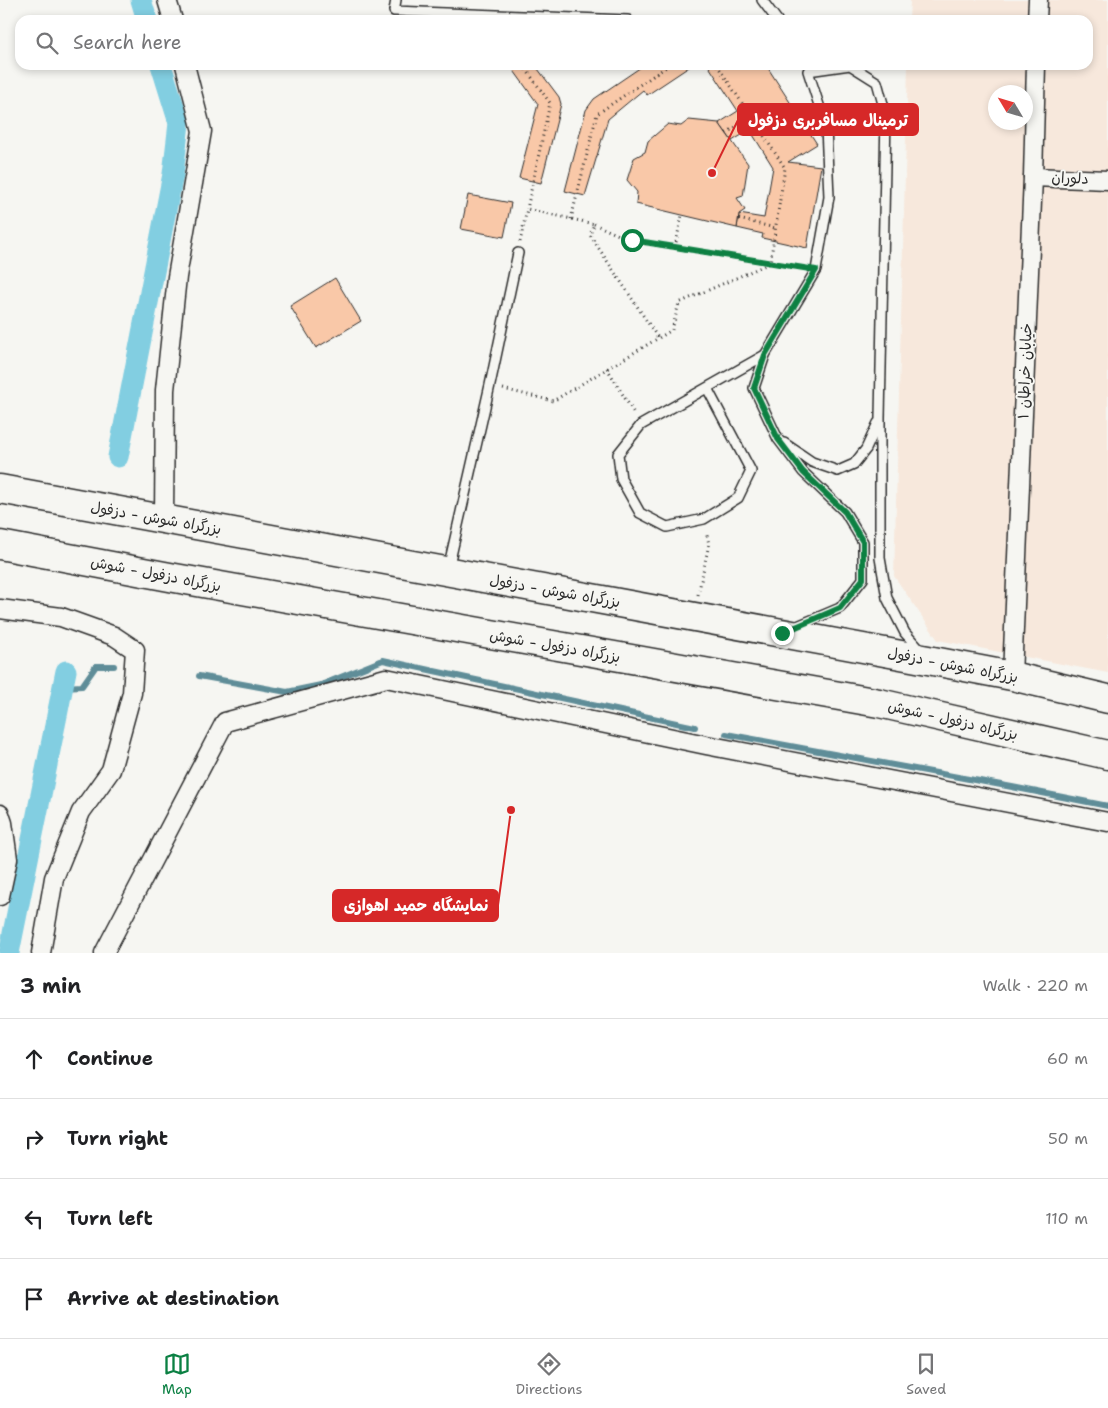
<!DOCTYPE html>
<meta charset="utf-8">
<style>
body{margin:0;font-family:"Shantell Sans","Playpen Sans Arabic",sans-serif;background:#f2f2f2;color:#202124}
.compass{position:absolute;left:988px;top:85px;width:45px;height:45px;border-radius:50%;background:#fff;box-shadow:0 2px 8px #0003;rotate:308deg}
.stop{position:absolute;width:15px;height:15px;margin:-11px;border:4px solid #0b8043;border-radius:50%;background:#fff}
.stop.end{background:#0b8043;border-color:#fff;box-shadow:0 1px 5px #0008}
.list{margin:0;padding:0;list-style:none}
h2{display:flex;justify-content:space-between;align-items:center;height:65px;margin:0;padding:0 20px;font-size:21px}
h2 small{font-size:16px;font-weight:400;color:#757577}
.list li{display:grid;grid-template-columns:32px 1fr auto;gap:15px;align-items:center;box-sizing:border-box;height:80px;padding:0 20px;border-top:1px solid #e0e0e0}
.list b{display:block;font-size:19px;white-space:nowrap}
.list em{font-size:16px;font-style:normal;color:#757577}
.icon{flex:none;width:28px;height:28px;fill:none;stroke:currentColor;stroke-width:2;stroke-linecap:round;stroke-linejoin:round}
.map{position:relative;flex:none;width:1108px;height:953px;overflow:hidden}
.search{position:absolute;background:#fff;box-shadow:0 2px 8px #0003;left:15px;right:15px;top:15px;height:55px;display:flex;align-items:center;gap:12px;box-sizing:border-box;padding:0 18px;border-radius:15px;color:#757577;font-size:19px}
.sheet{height:385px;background:#fff}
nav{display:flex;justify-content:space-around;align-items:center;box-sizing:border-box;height:70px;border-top:1px solid #e0e0e0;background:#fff;font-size:14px;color:#757577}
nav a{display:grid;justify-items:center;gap:2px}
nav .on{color:#0b8043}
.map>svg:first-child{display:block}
.built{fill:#f7e8dc;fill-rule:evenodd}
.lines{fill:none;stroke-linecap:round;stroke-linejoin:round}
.stream{stroke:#5f8d98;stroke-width:6}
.canal{stroke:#82cee1;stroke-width:21}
.building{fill:#f9c8a8;stroke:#2b2b2b}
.lane-casing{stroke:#2b2b2b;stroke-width:12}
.street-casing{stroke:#2b2b2b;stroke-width:21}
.highway-casing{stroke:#2b2b2b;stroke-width:31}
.path{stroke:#2b2b2b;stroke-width:3;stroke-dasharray:1 4;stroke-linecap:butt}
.lane{stroke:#f6f6f2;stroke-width:9}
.street{stroke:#f6f6f2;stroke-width:18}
.highway{stroke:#f6f6f2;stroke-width:28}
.route{stroke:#0b8043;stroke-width:6}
.labels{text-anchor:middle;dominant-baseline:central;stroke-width:4;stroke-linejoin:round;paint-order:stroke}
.street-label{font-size:15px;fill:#2b2b2b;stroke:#f6f6f2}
.leader{fill:none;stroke:#d62828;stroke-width:2}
.callout-dot{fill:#d62828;stroke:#f6f6f2;stroke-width:2}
.callout{fill:#d62828;stroke:#d62828;stroke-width:2}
.callout-label{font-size:16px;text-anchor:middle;font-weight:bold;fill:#fff}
</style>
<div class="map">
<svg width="1108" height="953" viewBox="0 0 1108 953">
<rect width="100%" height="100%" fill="#f6f6f2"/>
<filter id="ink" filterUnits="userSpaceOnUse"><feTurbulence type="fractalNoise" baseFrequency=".02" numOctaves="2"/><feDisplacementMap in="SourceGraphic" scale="10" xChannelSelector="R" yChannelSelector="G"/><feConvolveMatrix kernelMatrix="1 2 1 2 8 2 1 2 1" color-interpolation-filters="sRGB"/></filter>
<g filter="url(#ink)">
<path class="built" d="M910 0H1108V673L938 640 894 576 908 65H1088V20H909ZM996 92H1026V122H996Z"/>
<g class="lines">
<g class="stream">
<path d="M199 676 287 692 321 685 383 660 695 727"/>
<path d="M63 687 82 686 96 666H114"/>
<path d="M726 734 1012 787 1108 806"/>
</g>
<g class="canal">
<path d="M141 0 147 20"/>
<path d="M118 457 173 174 179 123 161 65"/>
<path d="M9 953 66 671"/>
</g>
</g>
<g class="building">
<path d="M516 65H535L559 97 561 104 541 183 519 178 538 104 512 68Z"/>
<path d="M644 65H692L647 95 643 90 608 119 585 196 565 191 586 110 594 99Z"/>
<path d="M708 65H766L817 144 788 162 821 166 807 248 762 238 763 234 737 228 739 214 764 218 773 167 750 130 732 141 719 123 738 111Z"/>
<path d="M689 120 719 123 748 164 743 196 737 198 745 210 739 214 737 228 636 204 637 192 627 180 634 158 645 152 648 141 668 124 681 126Z"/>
<path d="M468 195 511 203 504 237 461 229Z"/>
<path d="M335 278 361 321 316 348 290 306Z"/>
</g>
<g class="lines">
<g class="lane-casing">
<g id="lane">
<path d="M396 0 394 11 628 20"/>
<path d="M762 0 777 20"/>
<path d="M707 388 751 471 738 498 704 519 667 527 640 513 621 479 618 454 641 425 765 355"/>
<path d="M784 443 812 462 838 471 854 464 866 449 878 423"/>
<path d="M448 569 490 385 518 253"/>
<path d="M795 627 840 608 863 579V542L845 512 803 472 778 439 754 388 765 355 816 270 829 197 826 127 808 71 850 65 877 82 886 115 880 418V558L887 598 905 633 922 652"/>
</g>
</g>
<g class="street-casing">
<g id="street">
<path d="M167 0 173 20"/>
<path d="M1037 20 1038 0"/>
<path d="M1033 177 1108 180"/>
<path d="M164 520 165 390 177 277 202 131 185 65"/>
<path d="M0 609 61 617 114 636 135 650 132 693 111 770 81 812 54 878 41 953"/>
<path d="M1012 676 1033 177 1036 65"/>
<path d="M0 814 3 823 8 859 0 896"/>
<path d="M104 953 225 722 386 678 706 745 1108 822"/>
</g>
</g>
<g class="highway-casing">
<g id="highway">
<path d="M0 489 928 660 1012 676 1108 699"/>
<path d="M0 545 175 578 879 703 1108 755"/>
</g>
</g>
<g class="path">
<path d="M523 65 550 103 527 209"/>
<path d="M726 133 752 117"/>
<path d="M571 219 597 114 669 65"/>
<path d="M739 219 775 228"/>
<path d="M594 224 632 241 770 263 785 168 717 65"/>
<path d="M520 242 527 209 594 224 590 235 658 338"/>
<path d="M675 247 682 215"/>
<path d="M607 368 635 415"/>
<path d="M503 389 553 401 672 330 679 303 770 263 801 268"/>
<path d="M698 595 709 544 706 532"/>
</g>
<use href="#lane" class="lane"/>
<use href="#street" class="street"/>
<use href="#highway" class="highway"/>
</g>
</g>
<g class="lines" filter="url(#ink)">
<path class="route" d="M632 240 816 270 765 355 754 388 778 439 803 472 845 512 863 542V579L840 608 782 633"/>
</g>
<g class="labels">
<g class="street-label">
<text transform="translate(1070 178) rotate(2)">دلوران</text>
<text transform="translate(1025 371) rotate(-88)">خیابان خراطان ۱</text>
<text transform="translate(156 518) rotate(10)">بزرگراه شوش - دزفول</text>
<text transform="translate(156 574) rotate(11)">بزرگراه دزفول - شوش</text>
<text transform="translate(555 591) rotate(10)">بزرگراه شوش - دزفول</text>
<text transform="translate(555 646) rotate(10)">بزرگراه دزفول - شوش</text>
<text transform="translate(953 665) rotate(11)">بزرگراه شوش - دزفول</text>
<text transform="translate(953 720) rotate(13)">بزرگراه دزفول - شوش</text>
</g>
</g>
<path class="leader" d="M712 173L738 120M511 810L498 905"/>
<g class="callout-dot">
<circle cx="712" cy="173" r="5"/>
<circle cx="511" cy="810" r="5"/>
</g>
<g class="callout">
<rect x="738" y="104" width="180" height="31" rx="5"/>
<rect x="333" y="890" width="165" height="31" rx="5"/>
</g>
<g class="callout-label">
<text x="828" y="126">ترمینال مسافربری دزفول</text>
<text x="416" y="911">نمایشگاه حمید اهوازی</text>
</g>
</svg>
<svg class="compass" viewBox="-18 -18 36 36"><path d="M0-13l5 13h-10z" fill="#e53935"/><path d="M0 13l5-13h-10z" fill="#757577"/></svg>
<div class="stop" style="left:632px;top:240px"></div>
<div class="stop end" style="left:782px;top:633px"></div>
<div class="search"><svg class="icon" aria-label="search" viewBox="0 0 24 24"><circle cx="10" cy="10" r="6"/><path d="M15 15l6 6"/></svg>Search here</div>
</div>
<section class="sheet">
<h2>3 min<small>Walk · 220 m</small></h2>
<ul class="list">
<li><svg class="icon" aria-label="ahead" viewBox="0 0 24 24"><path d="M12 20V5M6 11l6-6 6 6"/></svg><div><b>Continue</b></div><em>60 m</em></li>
<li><svg class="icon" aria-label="right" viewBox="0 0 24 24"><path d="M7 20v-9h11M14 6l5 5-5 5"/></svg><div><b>Turn right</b></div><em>50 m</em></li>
<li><svg class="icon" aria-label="left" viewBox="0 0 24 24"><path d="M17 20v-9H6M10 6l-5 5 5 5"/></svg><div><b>Turn left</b></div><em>110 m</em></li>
<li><svg class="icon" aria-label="arrive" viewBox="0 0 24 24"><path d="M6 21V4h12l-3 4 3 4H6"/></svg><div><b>Arrive at destination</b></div></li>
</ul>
</section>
<nav>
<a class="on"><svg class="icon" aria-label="map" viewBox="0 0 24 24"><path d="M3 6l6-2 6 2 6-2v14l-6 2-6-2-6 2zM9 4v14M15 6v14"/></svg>Map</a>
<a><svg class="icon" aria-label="directions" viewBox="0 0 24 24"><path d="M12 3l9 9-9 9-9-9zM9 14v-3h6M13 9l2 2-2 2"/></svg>Directions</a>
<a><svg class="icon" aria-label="saved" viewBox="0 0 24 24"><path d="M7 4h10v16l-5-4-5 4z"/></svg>Saved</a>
</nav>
